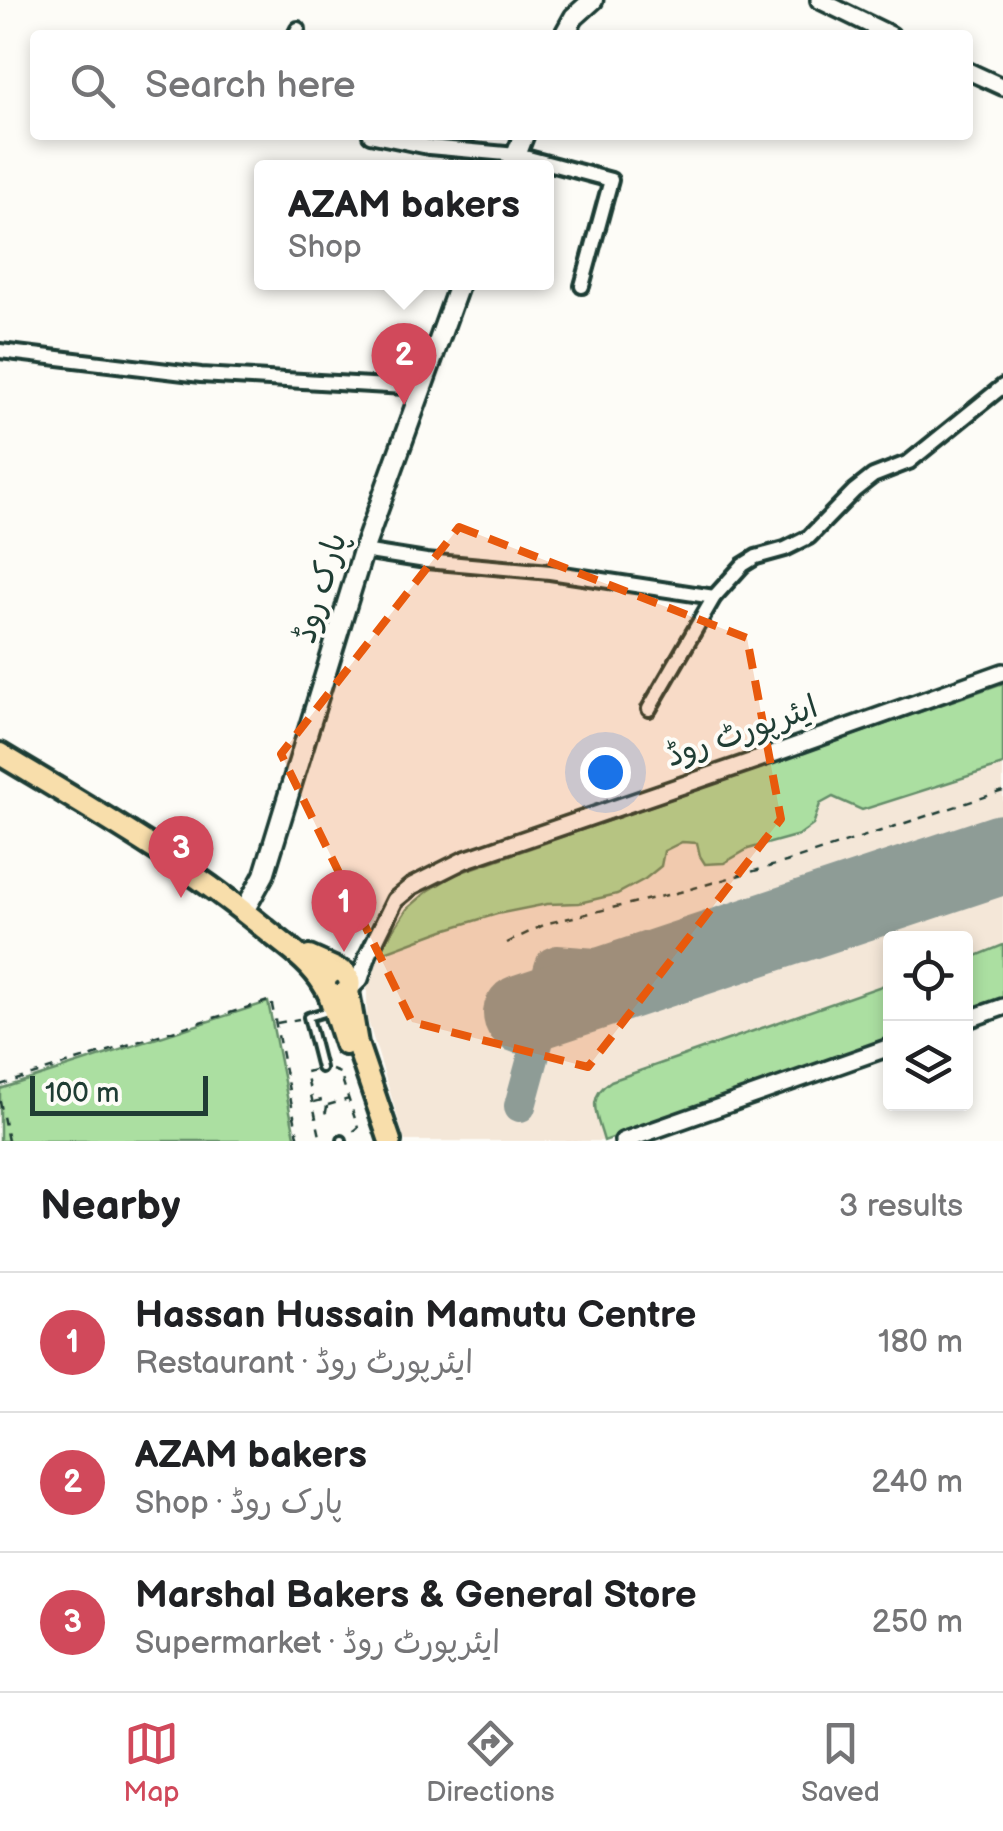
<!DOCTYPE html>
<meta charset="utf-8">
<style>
body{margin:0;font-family:"Balsamiq Sans","Playpen Sans Arabic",sans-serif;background:#f6f6f6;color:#202124}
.controls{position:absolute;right:30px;bottom:30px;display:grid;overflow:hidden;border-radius:10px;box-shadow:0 5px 15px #0003}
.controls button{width:90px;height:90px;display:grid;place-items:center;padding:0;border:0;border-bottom:2px solid #e0e0e0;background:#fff;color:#202124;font:50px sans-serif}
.scale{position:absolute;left:30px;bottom:25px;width:178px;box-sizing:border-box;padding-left:10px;border:5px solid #1f3d34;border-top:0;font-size:28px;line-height:35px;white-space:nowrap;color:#1f3d34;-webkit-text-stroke:8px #fdfcf7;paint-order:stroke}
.you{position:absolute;left:605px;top:772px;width:35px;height:35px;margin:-25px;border:8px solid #fff;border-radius:50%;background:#1a73e8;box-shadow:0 0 0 15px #1a73e833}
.badge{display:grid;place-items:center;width:65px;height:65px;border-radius:50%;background:#d1495b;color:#fff;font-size:32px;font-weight:700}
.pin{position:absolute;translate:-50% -82px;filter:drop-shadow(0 2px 5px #0008)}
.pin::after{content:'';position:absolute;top:52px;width:35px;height:30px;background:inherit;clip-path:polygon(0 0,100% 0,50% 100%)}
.popup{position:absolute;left:254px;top:160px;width:300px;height:130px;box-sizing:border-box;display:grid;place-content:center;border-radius:10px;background:#fff;filter:drop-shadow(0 2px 8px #0005);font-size:32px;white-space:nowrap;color:#757577}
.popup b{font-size:38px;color:#202124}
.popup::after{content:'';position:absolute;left:50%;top:100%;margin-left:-20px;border:20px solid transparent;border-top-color:#fff}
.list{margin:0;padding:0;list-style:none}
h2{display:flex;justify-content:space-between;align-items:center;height:130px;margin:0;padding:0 40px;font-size:42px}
h2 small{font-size:32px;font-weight:400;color:#757577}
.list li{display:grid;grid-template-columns:65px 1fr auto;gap:30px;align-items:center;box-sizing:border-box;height:140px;padding:0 40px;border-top:2px solid #e0e0e0}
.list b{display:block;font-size:38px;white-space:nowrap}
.list p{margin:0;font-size:32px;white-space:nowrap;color:#757577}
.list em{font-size:32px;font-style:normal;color:#757577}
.icon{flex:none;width:55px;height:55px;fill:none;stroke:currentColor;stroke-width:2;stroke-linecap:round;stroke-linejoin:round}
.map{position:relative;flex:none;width:1003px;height:1141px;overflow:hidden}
.search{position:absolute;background:#fff;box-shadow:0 5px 15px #0003;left:30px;right:30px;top:30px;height:110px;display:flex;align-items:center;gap:25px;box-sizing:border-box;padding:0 35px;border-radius:10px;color:#757577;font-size:38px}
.sheet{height:550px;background:#fff}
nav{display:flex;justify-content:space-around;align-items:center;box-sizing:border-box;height:140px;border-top:2px solid #e0e0e0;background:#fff;font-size:28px;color:#757577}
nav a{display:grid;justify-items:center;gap:5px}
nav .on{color:#d1495b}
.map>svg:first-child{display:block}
.built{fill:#f4e7d8}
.green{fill:#abdfa1;stroke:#658e6a;stroke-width:2.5}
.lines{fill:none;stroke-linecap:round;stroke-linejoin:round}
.taxiway{stroke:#8e9c96;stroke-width:32}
.runway{stroke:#8e9c96;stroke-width:80}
.service-casing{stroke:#1f3d34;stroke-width:14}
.minor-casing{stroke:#1f3d34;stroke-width:20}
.tertiary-casing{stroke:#1f3d34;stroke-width:22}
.secondary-casing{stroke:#1f3d34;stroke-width:25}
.trunk-casing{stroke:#1f3d34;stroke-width:28}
.path{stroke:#1f3d34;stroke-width:2.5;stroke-dasharray:8 8;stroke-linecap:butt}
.service{stroke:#fdfcf7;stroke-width:6}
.minor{stroke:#fdfcf7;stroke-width:12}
.tertiary{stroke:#fdfcf7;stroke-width:15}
.secondary{stroke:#fdfcf7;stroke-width:18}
.trunk{stroke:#f8deab;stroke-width:20}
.marked{fill:#e8590c;fill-opacity:0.2;stroke:#e8590c;stroke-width:8;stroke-dasharray:20 12;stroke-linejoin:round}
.labels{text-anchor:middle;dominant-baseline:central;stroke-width:8;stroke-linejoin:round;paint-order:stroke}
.street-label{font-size:32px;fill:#1f3d34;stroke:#fdfcf7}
</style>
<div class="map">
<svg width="1003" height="1141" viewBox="0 0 1003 1141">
<rect width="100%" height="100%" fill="#fdfcf7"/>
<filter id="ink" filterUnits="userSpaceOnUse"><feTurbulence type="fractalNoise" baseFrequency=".01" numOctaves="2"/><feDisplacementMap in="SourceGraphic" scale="20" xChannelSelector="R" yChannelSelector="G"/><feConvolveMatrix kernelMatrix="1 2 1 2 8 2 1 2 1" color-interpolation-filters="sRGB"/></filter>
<g filter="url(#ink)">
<path class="built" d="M1003 683V1002L966 1015V938H890V1041L605 1141H405L367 1018V989L377 955 407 909 428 891 456 874Z"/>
<g class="green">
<path d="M1003 683V765L862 810 833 797 820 804 813 825 799 835 748 849 724 863 705 864 700 856 697 843 682 842 664 851 661 866 645 879 617 894 579 903 547 904 497 914 444 930 377 955 407 909 428 891 456 874Z"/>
<path d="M1003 945V1002L966 1015V960Z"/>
<path d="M890 983V1041L604 1141C597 1115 585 1098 611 1081Z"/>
<path d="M268 1002 296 1141H0V1089Z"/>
</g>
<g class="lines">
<g class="taxiway">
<path d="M579 996C559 995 541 984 552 963L557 961 661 969"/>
<path d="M520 1106 547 1007"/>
</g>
<path class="runway" d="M523 1014 1003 854"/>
<g class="service-casing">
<g id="service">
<path d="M321 1068 308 1017 328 1011"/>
<path d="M342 1140V1141"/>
</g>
</g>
<g class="minor-casing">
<g id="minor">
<path d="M295 35 298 29"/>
<path d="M370 135 429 147 517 155 611 180 582 286"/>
<path d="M0 351 201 375 422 388"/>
<path d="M363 551 426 561 550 572 714 597"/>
<path d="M649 709 714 597 743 565 756 557 785 549 809 537 854 491 873 476 909 462 1003 386"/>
</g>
</g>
<g class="tertiary-casing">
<g id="tertiary">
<path d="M819 0 891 35"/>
<path d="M968 71 1003 87"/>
<path d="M348 991 360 979 368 955 395 900 412 886 464 860 756 760 1003 672"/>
<path d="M966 1020 1003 1007"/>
<path d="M623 1141 890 1047"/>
</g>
</g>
<g class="secondary-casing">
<g id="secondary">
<path d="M564 35 574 17 593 0"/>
<path d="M511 168 524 135"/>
<path d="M244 911 264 875 363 551 460 282"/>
</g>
</g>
<g class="trunk-casing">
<g id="trunk">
<path d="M0 754C93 810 186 863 269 932 289 948 311 963 324 985"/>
<path d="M309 957 345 973C350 979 351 984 348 991L339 996 329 994 324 985 327 976 335 970"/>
<path d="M348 991 357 1044 390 1141"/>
<path d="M329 994 345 1044"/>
</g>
</g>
<g class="path">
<path d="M507 943 548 923 680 892 786 862 1003 791"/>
<path d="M277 1023 299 1019"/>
<path d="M314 1070 306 1072 321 1141"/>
<path d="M332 1070 340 1073 358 1128 350 1134"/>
<path d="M0 1085 271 1000 299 1141"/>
<path d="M0 1101 8 1141"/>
<path d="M314 1102 322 1100 327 1106 326 1112 318 1115"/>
<path d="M328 1105 349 1099"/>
</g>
<use href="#service" class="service"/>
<use href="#minor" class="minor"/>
<use href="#tertiary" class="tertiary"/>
<use href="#secondary" class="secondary"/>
<use href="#trunk" class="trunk"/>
</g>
</g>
<path class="marked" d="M459 527 747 638 781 819 588 1067 412 1022 281 754Z"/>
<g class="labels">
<g class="street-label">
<text transform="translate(321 588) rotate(-73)">پارک روڈ</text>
<text transform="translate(742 732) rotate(-19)">ایئرپورٹ روڈ</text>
</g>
</g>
</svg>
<div class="controls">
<button><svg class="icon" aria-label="locate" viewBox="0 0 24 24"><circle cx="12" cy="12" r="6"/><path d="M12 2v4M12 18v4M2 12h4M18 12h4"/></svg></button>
<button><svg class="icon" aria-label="layers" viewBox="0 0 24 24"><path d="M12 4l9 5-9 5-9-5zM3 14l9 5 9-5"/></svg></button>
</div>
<div class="scale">100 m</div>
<div class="you"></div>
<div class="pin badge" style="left:344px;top:952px">1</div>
<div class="pin badge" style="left:404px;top:405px">2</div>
<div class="popup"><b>AZAM bakers</b>Shop</div>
<div class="pin badge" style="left:181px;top:898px">3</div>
<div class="search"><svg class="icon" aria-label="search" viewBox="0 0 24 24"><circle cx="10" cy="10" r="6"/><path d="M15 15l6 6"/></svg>Search here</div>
</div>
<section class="sheet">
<h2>Nearby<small>3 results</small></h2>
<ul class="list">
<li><span class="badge">1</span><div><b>Hassan Hussain Mamutu Centre</b><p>Restaurant · ایئرپورٹ روڈ</p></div><em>180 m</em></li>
<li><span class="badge">2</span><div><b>AZAM bakers</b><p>Shop · پارک روڈ</p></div><em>240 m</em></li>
<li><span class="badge">3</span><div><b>Marshal Bakers &amp; General Store</b><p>Supermarket · ایئرپورٹ روڈ</p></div><em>250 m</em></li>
</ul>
</section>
<nav>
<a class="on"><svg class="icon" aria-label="map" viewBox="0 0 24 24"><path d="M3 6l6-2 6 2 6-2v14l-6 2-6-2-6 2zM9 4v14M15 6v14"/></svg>Map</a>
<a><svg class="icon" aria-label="directions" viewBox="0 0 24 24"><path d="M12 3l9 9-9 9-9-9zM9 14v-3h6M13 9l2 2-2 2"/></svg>Directions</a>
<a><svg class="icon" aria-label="saved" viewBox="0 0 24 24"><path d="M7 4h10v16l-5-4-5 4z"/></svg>Saved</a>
</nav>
